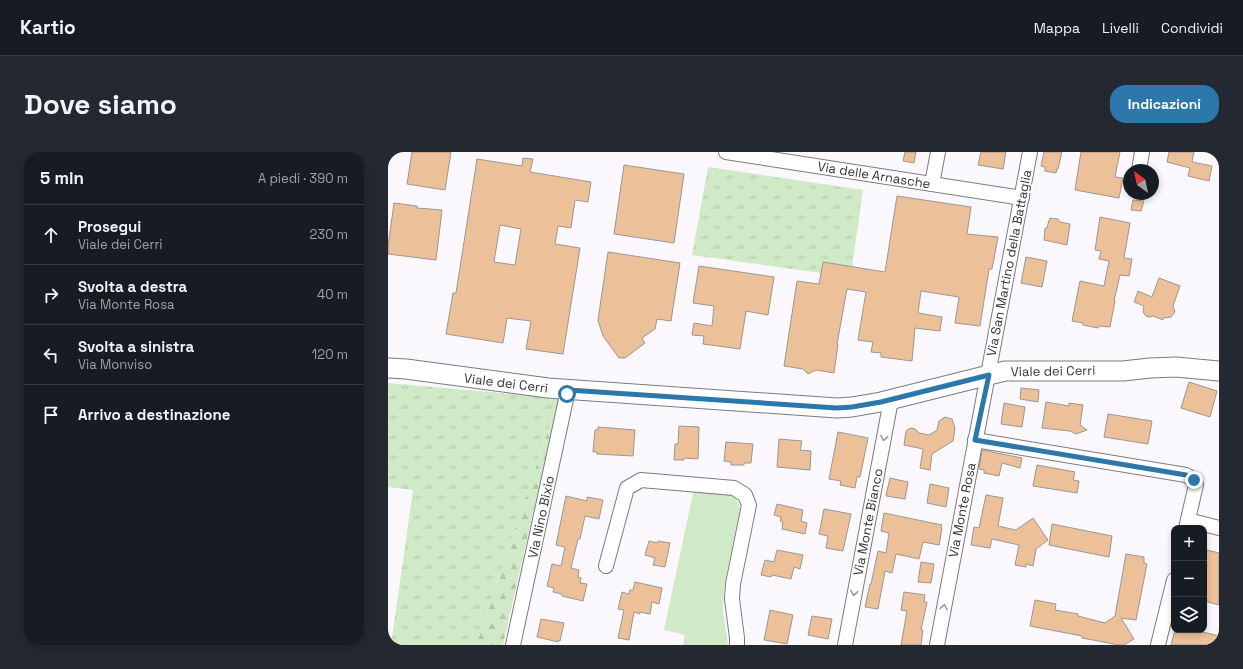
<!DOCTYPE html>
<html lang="it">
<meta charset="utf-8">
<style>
body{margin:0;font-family:"Space Grotesk",sans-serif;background:#242831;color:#f1f3f6}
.controls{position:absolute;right:12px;bottom:12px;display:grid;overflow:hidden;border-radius:8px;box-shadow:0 2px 6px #0003}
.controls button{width:36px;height:36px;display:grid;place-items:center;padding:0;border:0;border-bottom:1px solid #363941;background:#171b24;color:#f1f3f6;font:20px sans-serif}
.compass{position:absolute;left:735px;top:12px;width:36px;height:36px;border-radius:50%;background:#171b24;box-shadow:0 2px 6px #0003;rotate:327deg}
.stop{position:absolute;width:12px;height:12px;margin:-9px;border:3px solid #2c78ab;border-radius:50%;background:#fff}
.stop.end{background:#2c78ab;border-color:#fff;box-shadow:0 1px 4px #0008}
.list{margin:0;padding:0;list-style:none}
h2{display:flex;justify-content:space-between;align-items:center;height:52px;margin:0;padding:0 16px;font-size:17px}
h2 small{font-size:13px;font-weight:400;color:#9ea1a6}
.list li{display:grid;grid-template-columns:26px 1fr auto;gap:12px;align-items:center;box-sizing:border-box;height:60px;padding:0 16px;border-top:1px solid #363941}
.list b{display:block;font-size:15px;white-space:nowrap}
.list p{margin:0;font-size:13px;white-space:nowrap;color:#9ea1a6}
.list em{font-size:13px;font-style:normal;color:#9ea1a6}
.icon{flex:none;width:22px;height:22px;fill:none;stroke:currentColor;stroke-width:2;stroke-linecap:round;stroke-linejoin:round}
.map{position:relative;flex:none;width:831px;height:493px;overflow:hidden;border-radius:16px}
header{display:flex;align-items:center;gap:24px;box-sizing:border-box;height:56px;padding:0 20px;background:#171b24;border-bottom:1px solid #363941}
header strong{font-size:19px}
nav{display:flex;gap:22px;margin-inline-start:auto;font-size:14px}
.intro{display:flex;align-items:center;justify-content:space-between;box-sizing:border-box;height:96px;padding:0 24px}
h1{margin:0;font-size:28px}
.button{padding:10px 18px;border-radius:16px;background:#2c78ab;color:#fff;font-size:14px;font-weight:700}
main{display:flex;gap:24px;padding:0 24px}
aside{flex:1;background:#171b24;border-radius:16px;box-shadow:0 2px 6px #0003}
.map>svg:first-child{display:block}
.grass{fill:url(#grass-tufts)}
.forest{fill:url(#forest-firs)}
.green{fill:#d0e9c6}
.building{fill:#ecc199;stroke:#9b9793;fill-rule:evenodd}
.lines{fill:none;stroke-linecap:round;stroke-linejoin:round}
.street-casing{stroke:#7d7a7f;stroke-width:16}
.secondary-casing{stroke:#7d7a7f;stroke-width:21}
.street{stroke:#fff;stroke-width:14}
.secondary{stroke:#fff;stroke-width:19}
.oneway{stroke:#9a999a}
.route{stroke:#2c78ab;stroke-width:5}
.labels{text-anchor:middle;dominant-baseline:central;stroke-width:3.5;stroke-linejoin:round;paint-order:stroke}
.street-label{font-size:13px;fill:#343335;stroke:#fff}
</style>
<header>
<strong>Kartio</strong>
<nav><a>Mappa</a><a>Livelli</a><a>Condividi</a></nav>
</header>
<div class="intro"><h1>Dove siamo</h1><a class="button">Indicazioni</a></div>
<main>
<aside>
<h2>5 min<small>A piedi · 390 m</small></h2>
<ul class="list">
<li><svg class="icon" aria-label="ahead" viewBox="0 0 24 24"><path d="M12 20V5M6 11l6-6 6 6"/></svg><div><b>Prosegui</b><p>Viale dei Cerri</p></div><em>230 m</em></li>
<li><svg class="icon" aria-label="right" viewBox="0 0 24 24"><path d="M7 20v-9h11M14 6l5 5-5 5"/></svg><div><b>Svolta a destra</b><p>Via Monte Rosa</p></div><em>40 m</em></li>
<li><svg class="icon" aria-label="left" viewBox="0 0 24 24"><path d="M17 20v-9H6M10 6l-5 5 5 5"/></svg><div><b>Svolta a sinistra</b><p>Via Monviso</p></div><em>120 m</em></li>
<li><svg class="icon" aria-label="arrive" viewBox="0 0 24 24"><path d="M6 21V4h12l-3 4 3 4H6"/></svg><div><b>Arrivo a destinazione</b></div></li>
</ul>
</aside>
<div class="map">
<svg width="831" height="493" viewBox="0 0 831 493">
<defs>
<pattern id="grass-tufts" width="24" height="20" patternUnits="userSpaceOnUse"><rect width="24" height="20" fill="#d0e9c6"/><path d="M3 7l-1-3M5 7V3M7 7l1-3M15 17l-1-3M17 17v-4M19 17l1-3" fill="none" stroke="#b3c8ab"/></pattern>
<pattern id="forest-firs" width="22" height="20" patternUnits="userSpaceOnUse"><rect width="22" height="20" fill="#d0e9c6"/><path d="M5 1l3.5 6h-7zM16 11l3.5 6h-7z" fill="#b3c8ab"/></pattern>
</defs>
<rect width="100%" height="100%" fill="#faf8fc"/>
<g class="grass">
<path d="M320 15 475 38 464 115 435 110 433 121 304 103Z"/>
<path d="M0 231 171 246 88 493H3L25 338 0 335Z"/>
</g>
<path class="forest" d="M171 246 115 493H88Z"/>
<path class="green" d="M305 341C314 341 337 339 344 343 349 346 351 352 352 357L336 435 335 459 340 493H295L297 483 276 478Z"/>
<g class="building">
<path d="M24 0H63L57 38 19 32Z"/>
<path d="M517 0H528L526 11 515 9Z"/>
<path d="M593 0H618L615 17 590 13Z"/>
<path d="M656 0H674L670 17H669L668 21 657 19V15L653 14Z"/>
<path d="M693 0H732L727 25 735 26 731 46 687 38Z"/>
<path d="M781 0H806L804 10 824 14 821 29 800 24 802 16 779 10Z"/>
<path d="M135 6 145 7 142 20 203 30 200 50 187 48 183 76 170 74 167 92 192 96 175 202 138 197 143 169 119 166 115 191 58 182 65 141H68L89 7 134 14ZM112 73 133 77 127 113 106 110Z"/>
<path d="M236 13 296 22 286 91 226 82Z"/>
<path d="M509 44 583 55 579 82 610 85 604 117H601L592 174 567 171 571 145 533 139 530 161 554 165 552 179 527 176 524 209 493 205V201L483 200 485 190 470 188 478 140 459 137 449 192H450L446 221 428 218 420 222 415 217 396 214 409 129 431 132 435 110 497 120Z"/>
<path d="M745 48 756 49 753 59 743 58Z"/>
<path d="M6 51 29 54V56L54 58 48 108 0 102V94Z"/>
<path d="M712 65 742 71 736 106 744 107 741 124 732 123 726 149H727L722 175 711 174 710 176 695 173V171L684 169 692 129 716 134 721 109 711 107 713 99 707 98Z"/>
<path d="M662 66 670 67 672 70 682 72 679 93 656 88 657 76H659L661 68H662Z"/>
<path d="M220 100 292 111 283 169 269 167 267 177 254 186 257 191 237 206H231L215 184 210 168Z"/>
<path d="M638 105 659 109 654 135 633 131Z"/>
<path d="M311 114 386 125 380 163 358 159 352 197 315 192 316 184 304 183 306 171 324 174 326 154 305 151Z"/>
<path d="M771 126 792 134 785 154 787 160 783 165 775 166V168L765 164 761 165 758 164 755 160 756 154 746 150 750 139 764 145Z"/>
<path d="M801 230 829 239 822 265 793 256Z"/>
<path d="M633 236 651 238 650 250 632 247Z"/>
<path d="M658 250 681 254V251L695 253 692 273 699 278 688 282 682 279 654 276Z"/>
<path d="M616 251 637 255 634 275 613 272Z"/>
<path d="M720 262 764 269 760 292 716 285Z"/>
<path d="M557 265 564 267 567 276 565 289 544 302 542 318 532 316 535 297 516 293 518 279 522 276 527 277 531 281 541 283 549 278 551 269Z"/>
<path d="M291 274 311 275 310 307 296 306V308H286L287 292H290Z"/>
<path d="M210 275 247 278 245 304 209 302V300H205L207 278H210Z"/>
<path d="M450 280 480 286 472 325H469L467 336 452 333 453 329 441 327Z"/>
<path d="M391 287 414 289 412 298 423 299 422 318 389 315Z"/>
<path d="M338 290 365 292 363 311H356V313H343V310L336 309Z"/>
<path d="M594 298 634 306 632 316 614 311 611 324 596 321V318L591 317Z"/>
<path d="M649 313 687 320 685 328 691 329 689 341 645 334Z"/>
<path d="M502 326 520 330 517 347 498 344Z"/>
<path d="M542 332 561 336 558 355 539 351Z"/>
<path d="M598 343 615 346 610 374 628 378 645 366 660 388 648 397 645 414 638 412V415L627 413 631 393 604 387 602 396 583 393 586 375 591 376Z"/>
<path d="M178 344 199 349V345L215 348 211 367 197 364 192 387H190L183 416 191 418 190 425 193 426 192 431 199 432 195 449 174 444V442L165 440 166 436 159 434 164 412 173 414 177 395 168 393Z"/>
<path d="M389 352 415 358 413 369 419 371 417 382 394 377 395 370 392 369 393 365 386 363Z"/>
<path d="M436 357 463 362 455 399 438 396 440 384 431 382Z"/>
<path d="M496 361 554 373 553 376H554L551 393 535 390 531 407 508 402 504 421 497 419 490 457 477 455 482 432H483L490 399 498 401 501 381 493 379Z"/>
<path d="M664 372 724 384 721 405 661 393Z"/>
<path d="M261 389 270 391V389L282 391 277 415 265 413 267 406 257 403Z"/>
<path d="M389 398 415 403 412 417 406 415 403 427 384 423 383 425 373 423 377 408 386 410Z"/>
<path d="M819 398 831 401V453L816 449V427L819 413H816V409Z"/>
<path d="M738 402 756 405V411L759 412 748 468 733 466 746 487 736 493H727L726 492 694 486V484L642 474 647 448 668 452 667 458 690 462V464L717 471 727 464Z"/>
<path d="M533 410 546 412 543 431 530 430Z"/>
<path d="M247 430 274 436 271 452 264 450 262 462 252 460V462L246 460 241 488 230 486 236 458 230 457 234 440 241 442 242 438H245Z"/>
<path d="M516 440 537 443 536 450H539L533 478H535L533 493H513L519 459 513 458Z"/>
<path d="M382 458 405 463 399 492 376 488Z"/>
<path d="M424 464 444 467 440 487 420 483Z"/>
<path d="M153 467 176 471 172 489 170 488V490L149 485Z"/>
<path d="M787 478H807L831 484V493H783Z"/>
</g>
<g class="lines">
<g class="street-casing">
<g id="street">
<path d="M338 0 634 46"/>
<path d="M751 18 754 0"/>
<path d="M544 32 550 0"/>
<path d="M587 288 798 323 806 328 808 333 798 376"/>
<path d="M800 368 831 376"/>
<path d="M218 414 239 336 253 328 346 336 357 343 361 353 345 432 344 447 349 486V493"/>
<path d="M125 493 180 238"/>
<path d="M457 493 503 248"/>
<path d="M549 493 642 0"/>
<path d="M770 493 786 428"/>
</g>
</g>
<g class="secondary-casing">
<path id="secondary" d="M0 216 18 217 160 236 449 256 464 255 493 250 617 219H735L762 216 788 215 831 219"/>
</g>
<use href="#street" class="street"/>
<use href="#secondary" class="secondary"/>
</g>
<defs><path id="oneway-chevron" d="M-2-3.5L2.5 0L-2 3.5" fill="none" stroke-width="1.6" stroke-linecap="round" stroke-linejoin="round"/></defs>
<g class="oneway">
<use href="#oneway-chevron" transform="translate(496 286) rotate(101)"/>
<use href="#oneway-chevron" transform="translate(466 441) rotate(101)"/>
<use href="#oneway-chevron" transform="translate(556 455) rotate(-79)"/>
</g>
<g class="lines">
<path class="route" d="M179 242 180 238 449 256 464 255 493 250 601 223 587 288 798 323 806 328"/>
</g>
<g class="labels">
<g class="street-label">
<text transform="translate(486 23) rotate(9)">Via delle Arnasche</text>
<text transform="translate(621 111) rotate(-79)">Via San Martino della Battaglia</text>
<text transform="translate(665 219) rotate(-1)">Viale dei Cerri</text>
<text transform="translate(118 231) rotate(7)">Viale dei Cerri</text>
<text transform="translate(574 358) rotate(-79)">Via Monte Rosa</text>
<text transform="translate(153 365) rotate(-78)">Via Nino Bixio</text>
<text transform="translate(480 370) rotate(-79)">Via Monte Bianco</text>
</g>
</g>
</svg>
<div class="controls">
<button>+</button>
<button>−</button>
<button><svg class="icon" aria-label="layers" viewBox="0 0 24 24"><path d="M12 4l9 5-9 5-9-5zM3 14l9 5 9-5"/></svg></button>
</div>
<svg class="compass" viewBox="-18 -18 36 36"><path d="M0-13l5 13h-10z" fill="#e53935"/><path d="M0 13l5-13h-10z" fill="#9ea1a6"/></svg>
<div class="stop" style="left:179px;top:242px"></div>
<div class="stop end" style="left:806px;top:328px"></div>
</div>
</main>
